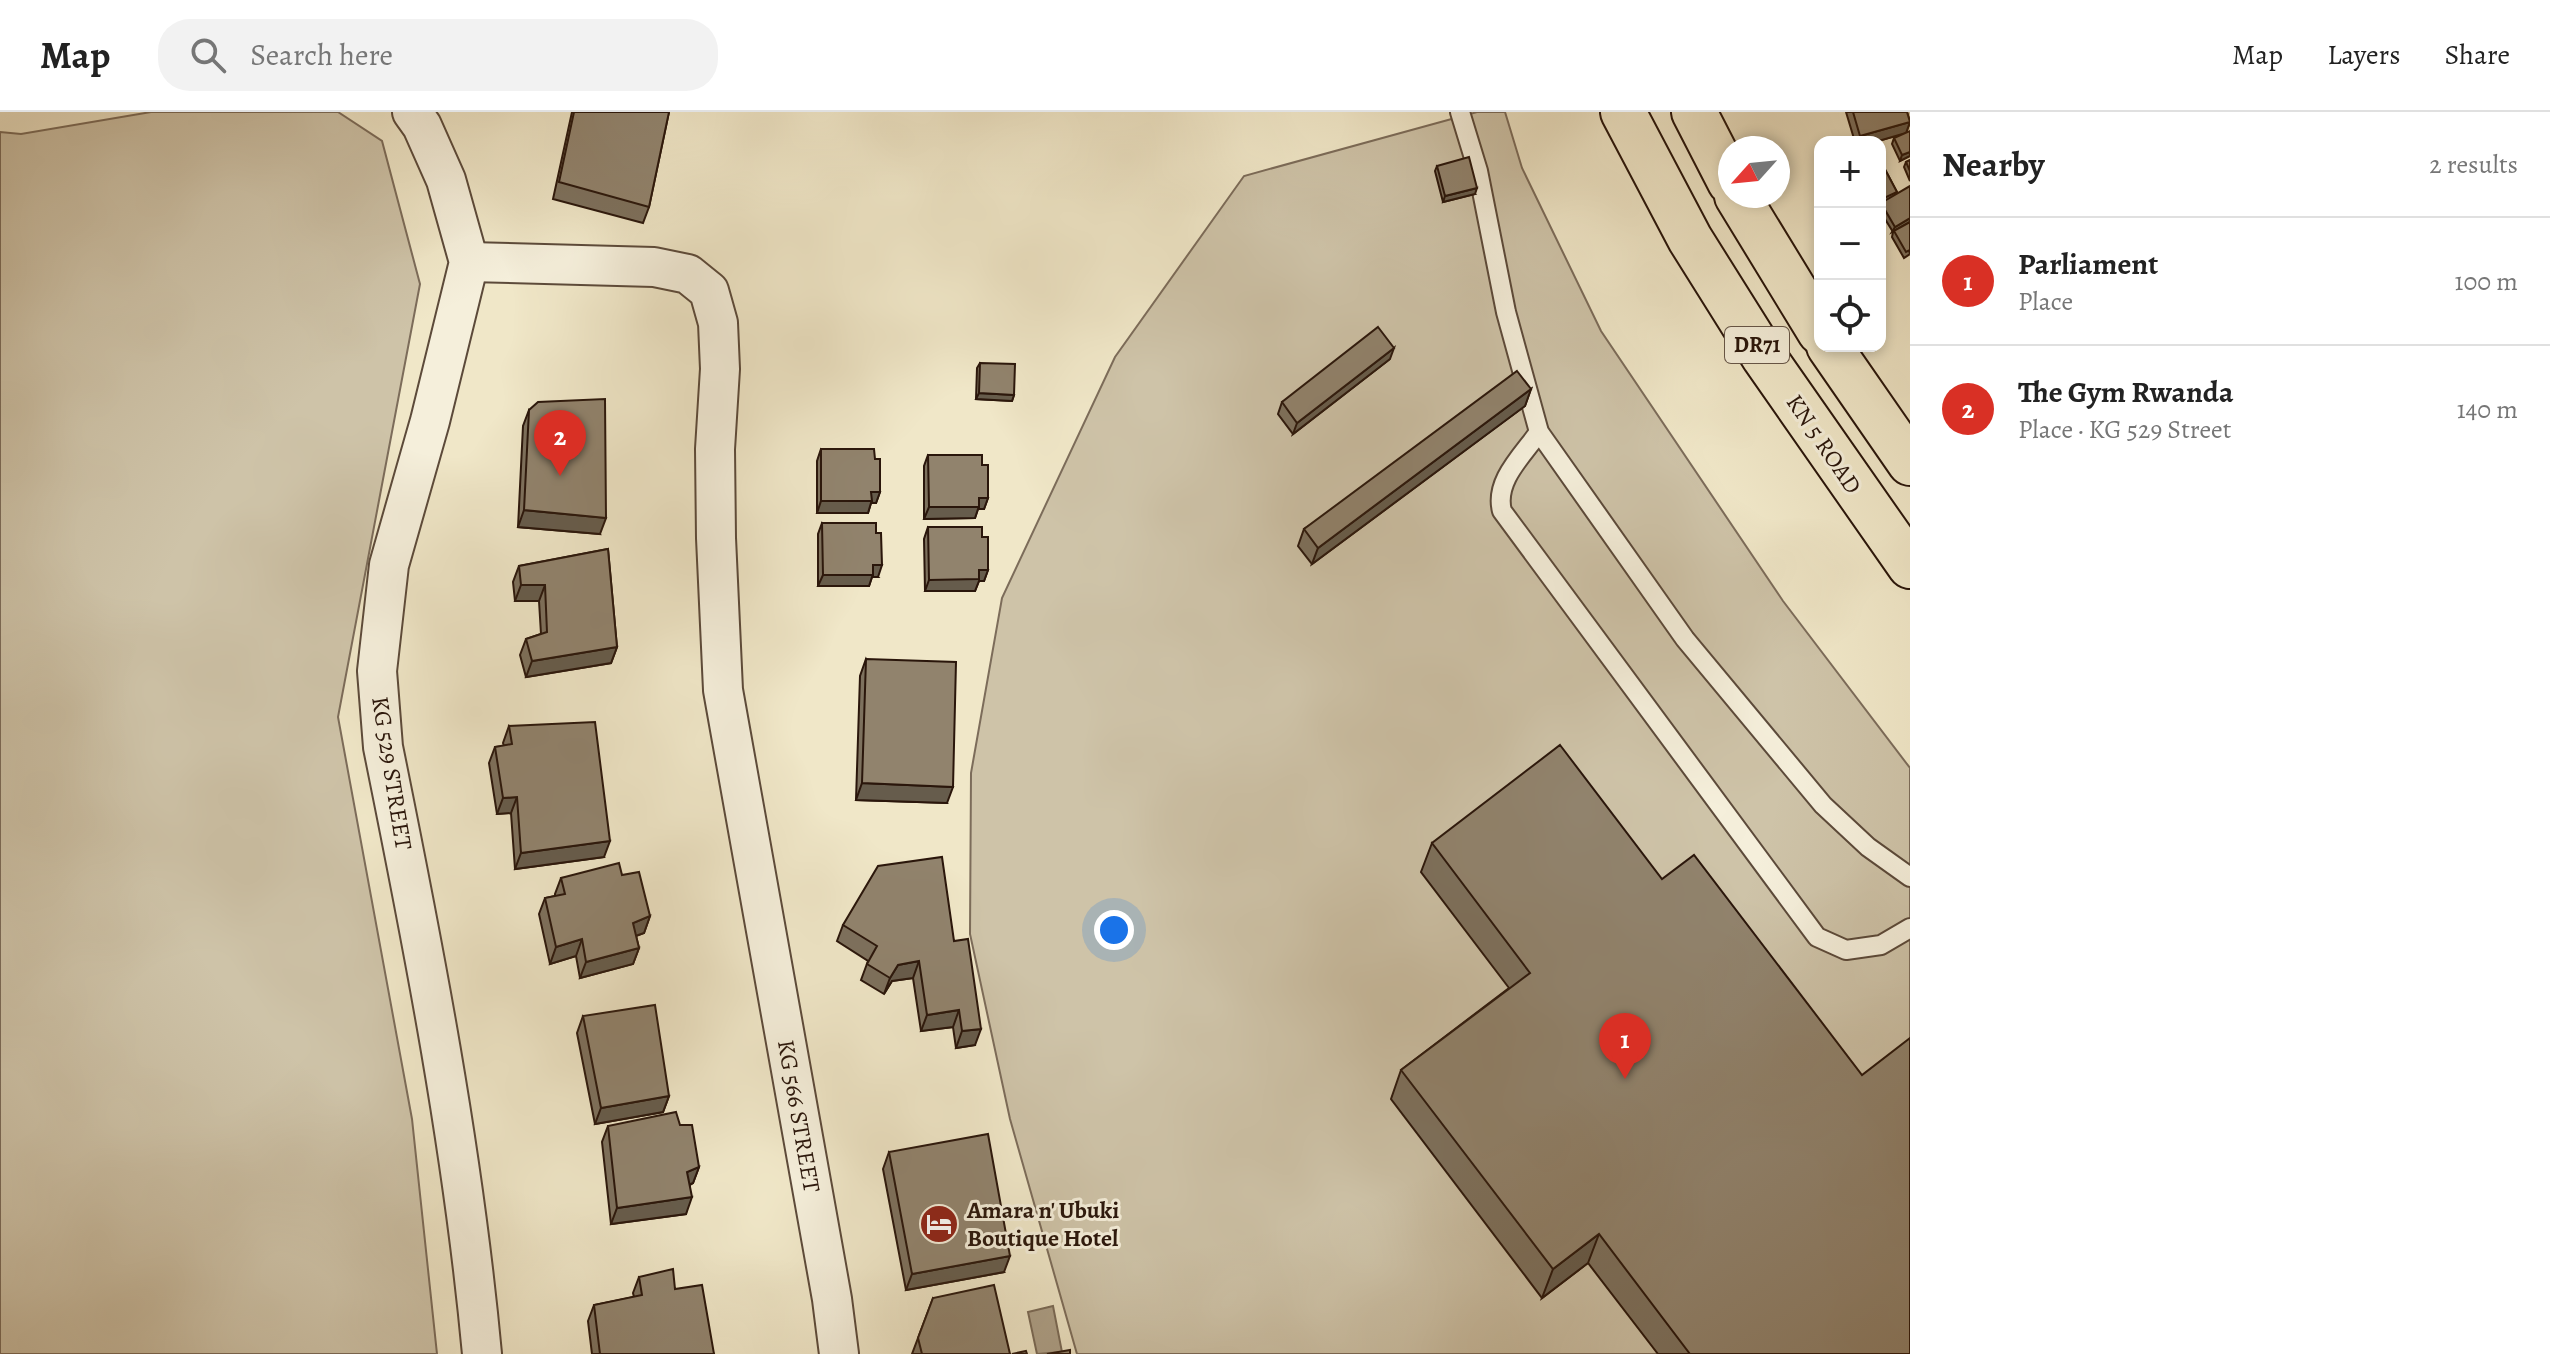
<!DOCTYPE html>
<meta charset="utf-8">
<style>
body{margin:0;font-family:Alegreya,serif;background:#f2f2f2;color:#222}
.controls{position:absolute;right:24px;top:24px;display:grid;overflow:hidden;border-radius:16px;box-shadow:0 4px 12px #0003}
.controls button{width:72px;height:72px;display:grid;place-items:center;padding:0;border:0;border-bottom:2px solid #e0e0e0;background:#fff;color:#222;font:40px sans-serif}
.compass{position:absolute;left:1718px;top:24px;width:72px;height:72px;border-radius:50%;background:#fff;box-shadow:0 4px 12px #0003;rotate:243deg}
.you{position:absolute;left:1114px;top:818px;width:28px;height:28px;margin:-20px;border:6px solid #fff;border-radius:50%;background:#1a73e8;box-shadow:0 0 0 12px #1a73e833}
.badge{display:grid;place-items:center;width:52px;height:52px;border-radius:50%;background:#d93025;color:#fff;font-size:26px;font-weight:700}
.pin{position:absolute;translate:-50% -66px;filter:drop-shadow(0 2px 4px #0008)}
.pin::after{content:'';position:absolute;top:42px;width:28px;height:24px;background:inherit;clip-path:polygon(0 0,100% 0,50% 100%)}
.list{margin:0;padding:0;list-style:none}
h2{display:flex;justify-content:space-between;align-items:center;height:104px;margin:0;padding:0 32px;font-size:34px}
h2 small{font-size:26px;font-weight:400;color:#767676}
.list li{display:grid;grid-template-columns:52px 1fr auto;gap:24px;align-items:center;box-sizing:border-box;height:128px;padding:0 32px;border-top:2px solid #e0e0e0}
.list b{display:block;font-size:30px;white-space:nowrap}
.list p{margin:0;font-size:26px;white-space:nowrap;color:#767676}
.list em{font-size:26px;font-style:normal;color:#767676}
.icon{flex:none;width:44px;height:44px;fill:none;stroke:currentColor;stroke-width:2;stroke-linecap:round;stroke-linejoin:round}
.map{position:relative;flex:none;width:1910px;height:1242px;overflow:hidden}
header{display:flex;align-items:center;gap:48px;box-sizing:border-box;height:112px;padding:0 40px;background:#fff;border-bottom:2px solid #e0e0e0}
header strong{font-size:38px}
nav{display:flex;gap:44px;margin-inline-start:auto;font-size:28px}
.search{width:560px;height:72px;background:#f2f2f2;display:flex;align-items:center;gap:20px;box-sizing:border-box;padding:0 28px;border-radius:32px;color:#767676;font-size:30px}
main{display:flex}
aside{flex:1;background:#fff}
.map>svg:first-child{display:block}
.green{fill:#cec3a8;stroke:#7c6c5a;stroke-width:2}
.water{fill:#ada088;stroke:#796956;stroke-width:2}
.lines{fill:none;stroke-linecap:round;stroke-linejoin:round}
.service-casing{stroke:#5c4a3a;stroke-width:22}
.minor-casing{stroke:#5c4a3a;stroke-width:42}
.primary-casing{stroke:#2a160b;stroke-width:48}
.service{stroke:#f5efdb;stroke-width:18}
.minor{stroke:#f5efdb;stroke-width:38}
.primary{stroke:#f0e7c8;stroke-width:44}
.wall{fill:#7d715e;stroke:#2a160b;stroke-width:2}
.shaded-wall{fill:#665c4c;stroke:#2a160b;stroke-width:2}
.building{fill:#91836d;stroke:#2a160b;stroke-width:2}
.labels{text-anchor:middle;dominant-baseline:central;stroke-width:6;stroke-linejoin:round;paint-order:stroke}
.shield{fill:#f5efdb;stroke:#675749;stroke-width:2}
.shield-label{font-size:22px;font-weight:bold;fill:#2a160b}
.street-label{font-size:24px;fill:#2a160b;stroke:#f5efdb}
.poi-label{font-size:24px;font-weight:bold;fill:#2a160b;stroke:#f5efdb;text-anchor:start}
</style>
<header>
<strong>Map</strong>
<div class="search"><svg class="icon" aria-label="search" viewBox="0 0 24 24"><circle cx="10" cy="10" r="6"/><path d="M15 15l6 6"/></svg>Search here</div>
<nav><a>Map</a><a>Layers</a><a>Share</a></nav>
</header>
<main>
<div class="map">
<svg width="1910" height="1242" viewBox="0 0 1910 1242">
<rect width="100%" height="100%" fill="#f0e7c8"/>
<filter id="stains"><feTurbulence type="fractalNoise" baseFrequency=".0025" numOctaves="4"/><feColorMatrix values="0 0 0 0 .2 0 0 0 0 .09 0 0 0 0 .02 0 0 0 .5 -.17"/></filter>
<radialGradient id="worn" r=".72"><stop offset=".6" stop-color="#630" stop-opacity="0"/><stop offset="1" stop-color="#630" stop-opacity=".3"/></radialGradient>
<g class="green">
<path d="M151 0H338L382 29 420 172 338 605 412 1007 437 1242H0V20L21 22Z"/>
<path d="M1477 0H1505L1522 56 1601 219 1783 489 1910 656V1242H1077L1010 1007 970 822 971 661 1002 486 1115 245 1244 64Z"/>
</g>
<path class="water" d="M1053 1194 1062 1240 1037 1242 1028 1200Z"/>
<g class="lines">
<g class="service-casing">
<g id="service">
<path d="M1460 0 1478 59 1506 200 1539 320 1685 527 1823 693 1868 735 1910 765"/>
<path d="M1539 320C1523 343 1494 369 1502 399L1817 825 1846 838 1881 833 1910 816"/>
</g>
</g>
<g class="minor-casing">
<g id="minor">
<path d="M412 0 422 14 446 68 469 150 430 309 389 453 377 559 383 635C424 837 463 1037 482 1242"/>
<path d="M469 150 654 155 688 162 709 179 718 211 720 257 715 337 716 426 723 578 832 1187 839 1242"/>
</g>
</g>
<g class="primary-casing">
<g id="primary">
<path d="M1623 0 1690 127 1764 245 1910 454"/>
<path d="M1694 0 1730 70"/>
<path d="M1737 84 1820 220"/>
<path d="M1829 234 1910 351"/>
</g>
</g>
<use href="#service" class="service"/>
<use href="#minor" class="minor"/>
<use href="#primary" class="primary"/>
</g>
<g class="wall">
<path d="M572 0H669L649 95 643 111 553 87Z"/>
<path d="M1846 0H1907L1910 10 1906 21 1875 30H1855Z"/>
<path d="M1894 26 1910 44 1900 49 1892 32Z"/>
<path d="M1880 48 1897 80 1895 82 1910 142 1904 146 1892 125 1893 120 1880 99Z"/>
<path d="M1910 48V69L1904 55 1906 50Z"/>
<path d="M1437 54 1475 82 1443 90 1435 59Z"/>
<path d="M1390 247 1293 322 1278 302 1282 290Z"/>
<path d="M980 251 1014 283 1012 289 976 287 977 256Z"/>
<path d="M1531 277 1525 294 1312 452 1298 434 1304 417Z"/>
<path d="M529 298 600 422 518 415 523 314Z"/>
<path d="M821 337 875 347 880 380 876 391H871L868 401H817V349Z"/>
<path d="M928 343 982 353 988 386 984 397H978L975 406 924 407V354Z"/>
<path d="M822 411 878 465H872L869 474H818V422Z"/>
<path d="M928 415 982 425 988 458 984 469H979L975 479H925L924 427Z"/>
<path d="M608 437 617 535 611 551 526 565 520 543 526 527 541 522 539 489H515L513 470 519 454Z"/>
<path d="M866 547 947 691 856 688 860 564Z"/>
<path d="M509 614 604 745 515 757 511 701 497 702 489 651 495 635 504 634 503 631Z"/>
<path d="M1432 731 1910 1242H1658L1588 1151 1542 1186 1391 987 1401 958 1509 876 1421 760Z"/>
<path d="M622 763 650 804 644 821 636 824 639 836 633 852 580 866 576 844 550 852 539 802 545 786 555 784V782L561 766Z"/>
<path d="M843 813 954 829 975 933 956 936 953 915 921 919 913 866 892 869 884 882 861 868 868 849 837 829Z"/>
<path d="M583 904 669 984 663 1000 595 1012 577 921Z"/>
<path d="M680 1013 699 1055 693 1071 690 1073 686 1102 611 1112 602 1030 608 1014Z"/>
<path d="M889 1040 1004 1160 906 1178 883 1057Z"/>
<path d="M639 1165 675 1177 714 1242H592L588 1209 594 1193 634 1185 633 1181Z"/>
<path d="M933 1186 1010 1242H912Z"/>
</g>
<g class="shaded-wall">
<path d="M1910 10 1906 21 1875 30H1858L1860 24Z"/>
<path d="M1910 40V44L1900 49 1902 43Z"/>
<path d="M1477 76 1475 82 1443 90 1445 84Z"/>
<path d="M1910 106V110L1892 120 1895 115Z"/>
<path d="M1394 236 1390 247 1293 322 1297 311Z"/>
<path d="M1531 277 1525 294 1312 452 1318 436Z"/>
<path d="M979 281 1014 283 1012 289 976 287Z"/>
<path d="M871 380H880L876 391H871L868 401H817L821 389Z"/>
<path d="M979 386H988L984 397H978L975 406 924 407 929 395Z"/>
<path d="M524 398 606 406 600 422 518 415Z"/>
<path d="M873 453H882L878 465H872L869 474H818L823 463Z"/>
<path d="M979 458H988L984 469H979L975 479H925L929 468Z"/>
<path d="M521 473H545L539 489H515Z"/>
<path d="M617 535 611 551 526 565 532 549Z"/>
<path d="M862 671 953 675 947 691 856 688Z"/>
<path d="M517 685 511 701 497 702 503 686Z"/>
<path d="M610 729 604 745 515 757 521 741Z"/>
<path d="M650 804 644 821 627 827 633 811Z"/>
<path d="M582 827 576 844 550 852 556 835Z"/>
<path d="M639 836 633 852 580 866 586 850Z"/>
<path d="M919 849 913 866 892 869 884 882 890 866 898 853Z"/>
<path d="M959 898 953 915 921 919 927 903Z"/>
<path d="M981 917 975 933 956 936 962 919Z"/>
<path d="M669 984 663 1000 595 1012 601 996Z"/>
<path d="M699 1055 693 1071 682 1076 687 1060Z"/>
<path d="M692 1085 686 1102 611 1112 617 1096Z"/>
<path d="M1599 1122 1588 1151 1542 1186 1553 1157Z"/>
<path d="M1010 1144 1004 1160 906 1178 912 1162Z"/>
</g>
<g class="building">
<path d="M574 0H669L649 95 559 70Z"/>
<path d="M1853 0H1907L1910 10 1860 24Z"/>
<path d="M1910 19V40L1902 43 1894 26Z"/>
<path d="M1469 45 1477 76 1445 84 1437 54Z"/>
<path d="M1880 48 1897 80 1880 88Z"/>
<path d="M1910 48V59L1906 50Z"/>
<path d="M1910 74V106L1895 115 1881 91Z"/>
<path d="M1910 110V138L1906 140 1894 119Z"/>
<path d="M1378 215 1394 236 1297 311 1282 290Z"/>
<path d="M980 251 1015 252 1014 283 979 281Z"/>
<path d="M1517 259 1531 277 1318 436 1304 417Z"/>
<path d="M605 287 606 406 524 398 529 298 538 290Z"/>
<path d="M821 337H874L875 347H880V380H871L872 389H821Z"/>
<path d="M928 343H982V353H988V386H979V395H929Z"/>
<path d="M822 411H876V421H881L882 453H873V463H823Z"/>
<path d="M928 415H982V425H988V458H979V467L929 468Z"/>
<path d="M608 437 617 535 532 549 526 527 547 520 545 473H521L519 454Z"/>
<path d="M866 547 956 550 953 675 862 671Z"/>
<path d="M595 610 610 729 521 741 517 685 503 686 495 635 512 632 509 614Z"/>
<path d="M1560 633 1662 767 1694 743 1862 963 1910 926V1242H1690L1599 1122 1553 1157 1401 958 1530 861 1432 731Z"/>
<path d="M942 745 954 829 968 827 981 917 962 919 959 898 927 903 919 849 898 853 890 866 867 852 877 834 843 813 878 754Z"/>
<path d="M619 751 622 763 639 760 650 804 633 811 639 836 586 850 582 827 556 835 545 786 565 782 561 766Z"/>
<path d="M655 893 669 984 601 996 583 904Z"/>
<path d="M676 1000 680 1013H692L699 1055 687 1060 692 1085 617 1096 608 1014Z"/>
<path d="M988 1022 1010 1144 912 1162 889 1040Z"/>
<path d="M673 1157 675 1177 702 1173 714 1242H600L594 1193 642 1183 639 1165Z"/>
<path d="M994 1173 1010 1242H922L918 1226 933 1186Z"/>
<path d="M1070 1238V1242H1047Z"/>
<path d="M1026 1239 1027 1242H1012Z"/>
</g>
<defs>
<g id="hotel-disc" transform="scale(2)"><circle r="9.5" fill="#8f2418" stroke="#f5efdb"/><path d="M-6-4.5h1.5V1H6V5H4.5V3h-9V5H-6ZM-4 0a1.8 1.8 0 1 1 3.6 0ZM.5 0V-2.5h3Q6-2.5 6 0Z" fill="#fff"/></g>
</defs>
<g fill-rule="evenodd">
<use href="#hotel-disc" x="939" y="1112"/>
</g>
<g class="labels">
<rect class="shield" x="1725" y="215" width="64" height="36" rx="6"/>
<g class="shield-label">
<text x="1757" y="233">DR71</text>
</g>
<g class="street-label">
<text transform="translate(1824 332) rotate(56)">KN 5 ROAD</text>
<text transform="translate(392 661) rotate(81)">KG 529 STREET</text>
<text transform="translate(799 1004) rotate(80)">KG 566 STREET</text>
</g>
<g class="poi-label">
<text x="967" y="1098">Amara n' Ubuki<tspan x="967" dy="28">Boutique Hotel</tspan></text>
</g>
</g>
<rect width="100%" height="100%" filter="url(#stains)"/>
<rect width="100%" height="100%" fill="url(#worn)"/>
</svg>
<div class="controls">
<button>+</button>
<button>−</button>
<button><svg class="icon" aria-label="locate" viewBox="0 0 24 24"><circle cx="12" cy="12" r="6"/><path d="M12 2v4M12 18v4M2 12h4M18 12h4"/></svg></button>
</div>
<svg class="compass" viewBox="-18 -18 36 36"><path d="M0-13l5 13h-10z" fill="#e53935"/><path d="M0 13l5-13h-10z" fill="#767676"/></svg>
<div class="you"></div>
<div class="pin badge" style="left:1625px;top:967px">1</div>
<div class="pin badge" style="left:560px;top:364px">2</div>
</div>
<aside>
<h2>Nearby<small>2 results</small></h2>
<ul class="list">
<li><span class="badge">1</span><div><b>Parliament</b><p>Place</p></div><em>100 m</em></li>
<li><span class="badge">2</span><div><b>The Gym Rwanda</b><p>Place · KG 529 Street</p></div><em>140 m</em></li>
</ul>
</aside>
</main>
